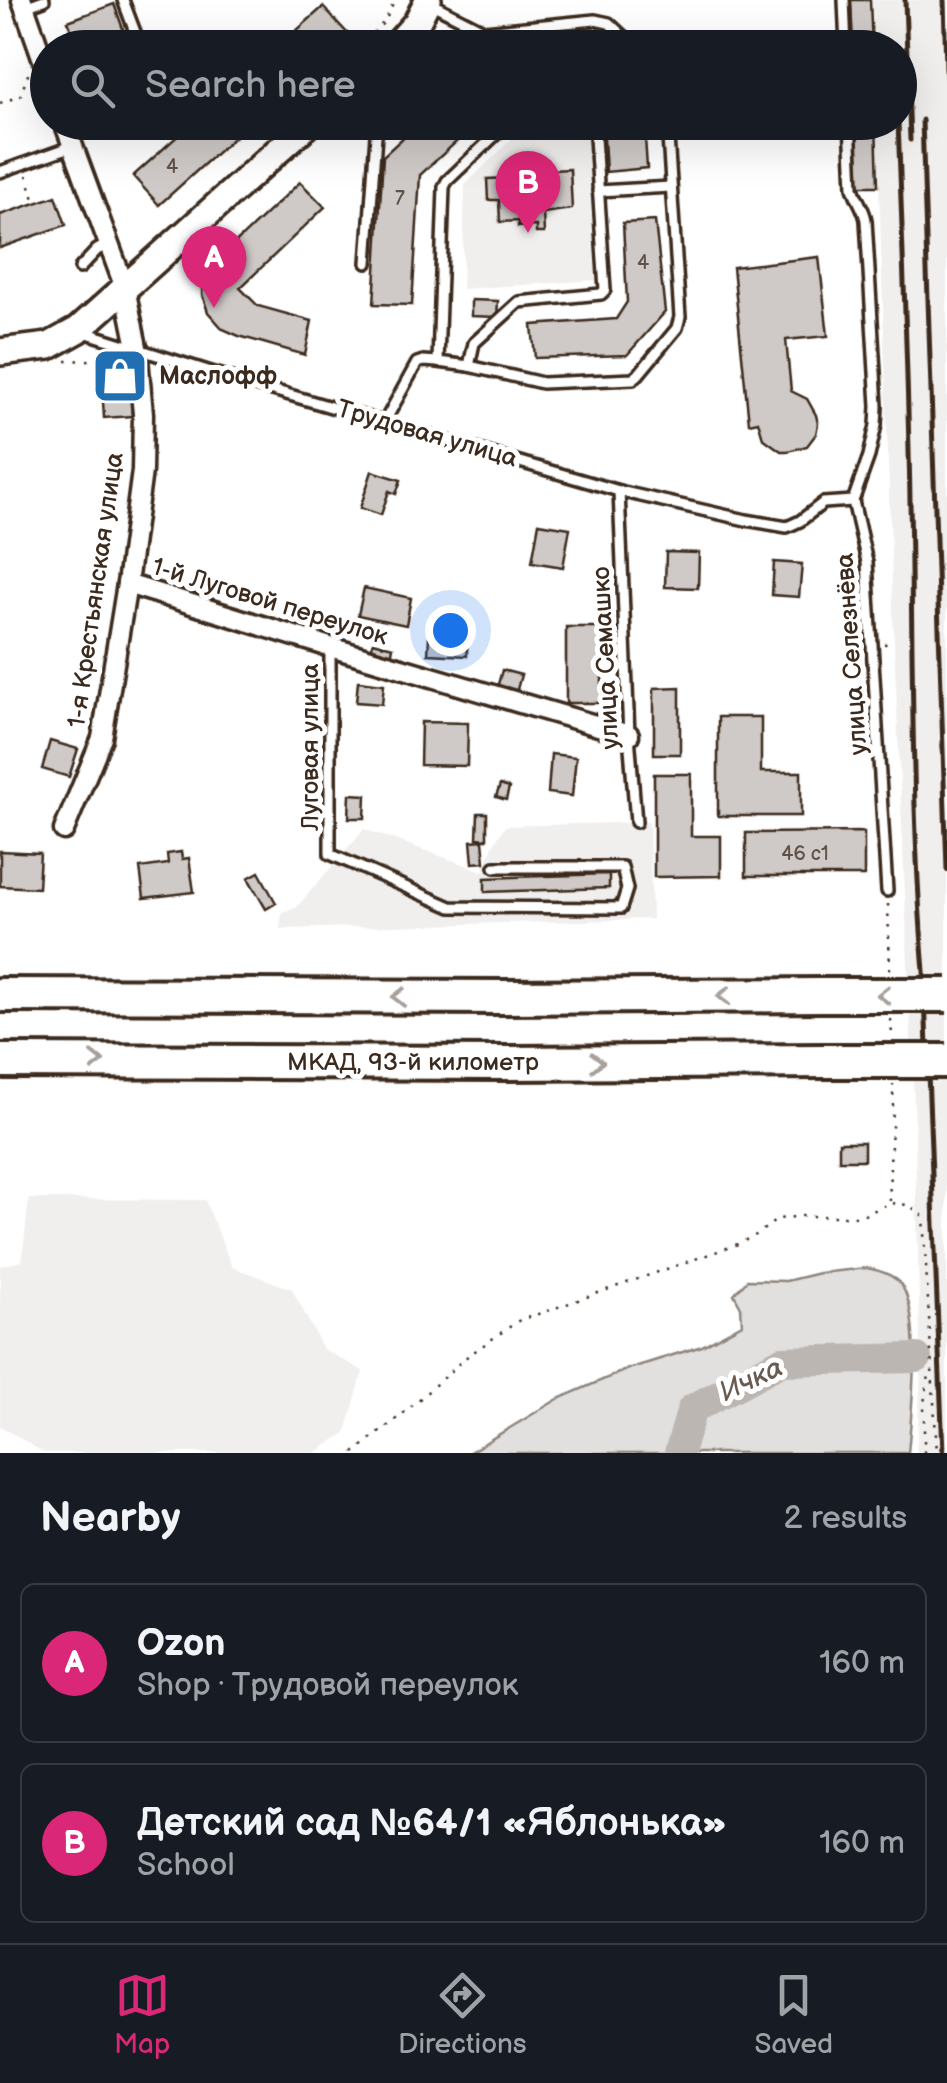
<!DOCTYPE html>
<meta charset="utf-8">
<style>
body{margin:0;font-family:"Balsamiq Sans",sans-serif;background:#20242c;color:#f1f3f6}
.you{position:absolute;left:450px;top:630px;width:35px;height:35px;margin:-25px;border:8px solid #fff;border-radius:50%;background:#1a73e8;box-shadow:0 0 0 15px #1a73e833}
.badge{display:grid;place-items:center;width:65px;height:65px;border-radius:50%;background:#db2777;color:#fff;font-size:32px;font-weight:700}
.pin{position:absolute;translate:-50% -82px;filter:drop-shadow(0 2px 5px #0008)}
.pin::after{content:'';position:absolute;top:52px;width:35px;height:30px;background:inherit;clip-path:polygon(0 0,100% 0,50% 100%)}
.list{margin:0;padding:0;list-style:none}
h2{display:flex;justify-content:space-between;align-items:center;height:130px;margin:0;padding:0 40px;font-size:42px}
h2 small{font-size:32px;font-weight:400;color:#9ea1a6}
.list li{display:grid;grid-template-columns:65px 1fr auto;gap:30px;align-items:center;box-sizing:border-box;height:160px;margin:0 20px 20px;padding:0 20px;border:2px solid #363941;border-radius:15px}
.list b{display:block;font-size:38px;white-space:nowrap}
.list p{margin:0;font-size:32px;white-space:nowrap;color:#9ea1a6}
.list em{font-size:32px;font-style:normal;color:#9ea1a6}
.icon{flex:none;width:55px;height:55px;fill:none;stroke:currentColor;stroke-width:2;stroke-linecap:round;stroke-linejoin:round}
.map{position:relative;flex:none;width:947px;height:1453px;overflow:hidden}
.search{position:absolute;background:#171b24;box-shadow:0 10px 40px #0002;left:30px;right:30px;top:30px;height:110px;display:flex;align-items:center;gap:25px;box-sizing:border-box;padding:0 35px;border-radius:55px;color:#9ea1a6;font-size:38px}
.sheet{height:490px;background:#171b24}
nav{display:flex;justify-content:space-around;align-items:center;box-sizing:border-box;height:140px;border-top:2px solid #363941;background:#171b24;font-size:28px;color:#9ea1a6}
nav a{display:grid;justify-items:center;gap:5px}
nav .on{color:#db2777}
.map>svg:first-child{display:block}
.built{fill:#f1efee}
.green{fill:#e2e0de;stroke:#8e857e;stroke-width:2.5}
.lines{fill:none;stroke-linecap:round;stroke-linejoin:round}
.river{stroke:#bcb6b3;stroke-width:30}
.building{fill:#cfcac7;stroke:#3b2a1e;stroke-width:2.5}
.lane-casing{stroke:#3b2a1e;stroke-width:16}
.street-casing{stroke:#3b2a1e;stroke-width:25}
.secondary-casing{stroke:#3b2a1e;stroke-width:32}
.highway-casing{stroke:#3b2a1e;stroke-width:40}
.path{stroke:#3b2a1e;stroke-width:2.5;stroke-dasharray:2.5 8;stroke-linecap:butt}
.lane{stroke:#fff;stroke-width:9}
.street{stroke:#fff;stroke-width:18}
.secondary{stroke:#fff;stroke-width:25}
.highway{stroke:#fff;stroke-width:32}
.rail{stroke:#3b2a1e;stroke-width:5}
.highway-bridge-casing{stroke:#3b2a1e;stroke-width:40;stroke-linecap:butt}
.highway-bridge{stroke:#fff;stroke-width:32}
.oneway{stroke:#a79f9a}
.labels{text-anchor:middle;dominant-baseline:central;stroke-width:10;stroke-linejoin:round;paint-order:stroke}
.number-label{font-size:20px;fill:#605248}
.poi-label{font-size:25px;font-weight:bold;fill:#3b2a1e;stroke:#fff;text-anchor:start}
.street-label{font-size:25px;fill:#3b2a1e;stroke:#fff}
.water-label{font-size:28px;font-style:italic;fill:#685b52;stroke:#fff}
</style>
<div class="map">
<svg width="947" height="1453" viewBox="0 0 947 1453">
<rect width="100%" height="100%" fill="#fff"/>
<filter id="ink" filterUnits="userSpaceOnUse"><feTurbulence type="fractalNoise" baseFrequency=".01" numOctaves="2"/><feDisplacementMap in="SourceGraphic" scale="20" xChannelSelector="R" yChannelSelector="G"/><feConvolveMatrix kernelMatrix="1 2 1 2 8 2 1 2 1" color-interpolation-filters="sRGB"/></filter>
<g filter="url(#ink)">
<g class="built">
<path d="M872 0H947V1453H916L921 1373 914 1104 894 643 877 123 900 122V48L874 47Z"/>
<path d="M528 123H586L596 280 462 289 465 185Z"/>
<path d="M649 822 652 919 280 929 282 912 296 908 364 829 483 871 494 844 505 826Z"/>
<path d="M29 1199 205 1200 232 1267 292 1289 323 1349 363 1371 346 1433 315 1453H44L0 1426V1266L22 1261Z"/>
</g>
<path class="green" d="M867 1268C877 1270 889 1273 897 1280 924 1304 911 1418 908 1453H468L558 1399 628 1369 702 1346 742 1324 741 1307 734 1294 747 1280 786 1281 819 1273Z"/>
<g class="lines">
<path class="river" d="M679 1453 692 1409 782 1361 917 1358"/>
</g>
<g class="building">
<path d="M851 0H870L872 48H853Z"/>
<path d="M114 4 130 48H78L68 21Z"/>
<path d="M323 7 349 35 335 48H277Z"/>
<path d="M193 122H251L159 205 133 176Z"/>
<path d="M420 122H478L420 175 412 305 374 304 383 156Z"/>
<path d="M603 122H644L647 168 606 172Z"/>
<path d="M857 122H876L878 186H859Z"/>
<path d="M570 169 572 209 543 213 544 233H536V226L518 227V221L500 222 499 200H488L487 179 533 177V171Z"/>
<path d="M300 182 325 207 240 288 258 306 312 321 305 355 239 336 223 329 208 312 202 294 203 280 210 267Z"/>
<path d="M56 196 66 225 0 248V215Z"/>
<path d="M655 221 665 312 627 355 535 358 532 325 616 319 627 302 623 223Z"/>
<path d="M819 257 828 336 786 340 791 391 807 399 816 415 818 424 816 434 807 446 788 451H781L763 438 758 421 749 423 733 267Z"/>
<path d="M471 300 498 301 497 317 471 316Z"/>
<path d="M130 367 132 416 104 418 101 368Z"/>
<path d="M372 471 401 480 396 494 389 491 381 515 360 508Z"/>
<path d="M539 523 570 528 563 567 532 562Z"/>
<path d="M666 552 699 553 698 588 665 587Z"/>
<path d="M774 562 802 564 799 597 772 595Z"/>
<path d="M364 588 411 598 406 625 358 615Z"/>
<path d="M430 618 468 619 467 656 428 654Z"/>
<rect x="566" y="627" width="36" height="76"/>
<path d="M373 642 393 647 391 657 371 653Z"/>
<path d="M502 670 521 675 516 693 497 688Z"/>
<path d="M358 681 384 684 382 704 356 702Z"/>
<path d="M680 687V754H654V688Z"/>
<path d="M718 717H761V772H801V816H718Z"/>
<path d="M421 722 468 723 467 766 420 765Z"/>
<path d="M50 741 78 749 69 777 42 769Z"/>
<path d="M551 754 576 757 572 796 548 793Z"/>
<path d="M654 774H691V836H721V876L654 877Z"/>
<path d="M500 785 509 788 506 800 496 797Z"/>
<path d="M350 794 366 795 365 818H349Z"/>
<path d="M478 813H487V839L477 838Z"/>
<path d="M864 832V876H746V833Z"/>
<path d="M483 840 485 862 473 863 471 841Z"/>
<path d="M0 851 40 853 38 888 0 886Z"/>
<path d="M181 852 182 859 189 858 194 892 144 898 140 868 168 864 167 854Z"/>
<path d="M259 872 276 903 266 909 248 878Z"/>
<path d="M609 874V888L485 892V878Z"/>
<rect x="839" y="1142" width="25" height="18"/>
</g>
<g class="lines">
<g class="lane-casing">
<g id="lane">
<path d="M123 0 141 48"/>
<path d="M844 0 846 48"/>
<path d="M430 3 485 31"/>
<path d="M25 7 44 0"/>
<path d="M467 48 485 31 595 20 609 23 636 48"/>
<path d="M509 122 447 181 444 187 438 362 469 366 542 383 633 379 638 375 677 328 680 317 667 122"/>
<path d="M850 122 853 187C856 199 864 208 866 220L877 406 876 425 869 456 853 501 867 562 887 891"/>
<path d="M0 172 73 146"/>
<path d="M598 191 671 187"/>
<path d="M367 263 376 135 385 122"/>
<path d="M80 268 97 250 108 244"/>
<path d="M81 331 211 372 619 491 746 520 787 527 800 521 823 503 853 501"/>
<path d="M469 366 474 343 519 302 601 294 605 290 594 122"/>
<path d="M385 421 417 363 423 361 438 362"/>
<path d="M619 491 629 735 636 822"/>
<path d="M330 647V854L451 907 621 908 627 889 622 867H495"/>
</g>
</g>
<g class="street-casing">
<g id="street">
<path d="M22 0 48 74"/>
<path d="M127 584 330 647 629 735"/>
<path d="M64 830 102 738 127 584 142 471 143 414 137 347 125 288 64 122"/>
</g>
</g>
<g class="secondary-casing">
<g id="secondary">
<path d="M394 48 417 22 428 0"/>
<path d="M0 352 49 346 78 330 310 122"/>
</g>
</g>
<g class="highway-casing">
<g id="highway">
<path d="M0 995 503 997 822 995"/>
<path d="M0 1061 507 1063 825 1061"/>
</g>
</g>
<g class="path">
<path d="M359 48 385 21 395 0"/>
<path d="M425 48 446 29"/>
<path d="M0 103 20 96 29 72"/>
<path d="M328 134 341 122"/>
<path d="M27 175 35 203"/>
<path d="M66 361 118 359"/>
<path d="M884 644 894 643"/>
<path d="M888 904 890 971"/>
<path d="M891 1019 892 1036"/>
<path d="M890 1201C888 1162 894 1123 893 1084"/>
<path d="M354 1453 405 1412 465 1358 518 1321 738 1244 756 1235 778 1219 802 1216H862L890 1203 909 1205 923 1216 937 1453"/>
<path d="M924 1453V1403L930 1370"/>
</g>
<use href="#lane" class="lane"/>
<use href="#street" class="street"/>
<use href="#secondary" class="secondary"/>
<use href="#highway" class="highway"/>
<g class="rail">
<path d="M905 0 910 140"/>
<path d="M944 0 947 101"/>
<path d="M922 120 947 870"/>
<path d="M898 122C903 249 908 375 910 501 913 658 911 815 924 971L943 1453"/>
</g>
<g class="highway-bridge-casing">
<g id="highway-bridge">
<path d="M822 995H947"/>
<path d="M825 1061H947"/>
</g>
</g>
<use href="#highway-bridge" class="highway-bridge"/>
</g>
<defs><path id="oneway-chevron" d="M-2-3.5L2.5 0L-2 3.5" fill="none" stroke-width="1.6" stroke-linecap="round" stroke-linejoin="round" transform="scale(2.5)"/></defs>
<g class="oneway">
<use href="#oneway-chevron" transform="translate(884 995) rotate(180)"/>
<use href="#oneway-chevron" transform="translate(724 996) rotate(180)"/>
<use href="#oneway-chevron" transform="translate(399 997) rotate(-180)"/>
<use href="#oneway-chevron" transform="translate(97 1061)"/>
<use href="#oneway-chevron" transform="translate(597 1062)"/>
</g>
</g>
<defs>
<g id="shop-square" transform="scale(2.875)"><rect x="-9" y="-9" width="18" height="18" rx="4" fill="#1f6fb2" stroke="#fff"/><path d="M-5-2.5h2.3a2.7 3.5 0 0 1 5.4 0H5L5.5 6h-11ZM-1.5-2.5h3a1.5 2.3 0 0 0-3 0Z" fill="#fff"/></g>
</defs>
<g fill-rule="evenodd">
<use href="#shop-square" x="120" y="376"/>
</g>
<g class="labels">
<g class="number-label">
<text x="172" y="167">4</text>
<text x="400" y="199">7</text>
<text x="643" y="263">4</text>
<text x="805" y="854">46 с1</text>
</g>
<g class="poi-label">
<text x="159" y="376">Маслофф</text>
</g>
<g class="street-label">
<text transform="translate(427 434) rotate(16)">Трудовая улица</text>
<text transform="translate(96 590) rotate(-82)">1-я Крестьянская улица</text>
<text transform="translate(270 602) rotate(17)">1-й Луговой переулок</text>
<text transform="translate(852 654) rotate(-94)">улица Селезнёва</text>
<text transform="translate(606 658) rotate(-93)">улица Семашко</text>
<text transform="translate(310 747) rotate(-90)">Луговая улица</text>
<text x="413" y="1062">МКАД, 93-й километр</text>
</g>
<g class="water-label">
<text transform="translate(751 1380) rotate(-25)">Ичка</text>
</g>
</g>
</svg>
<div class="you"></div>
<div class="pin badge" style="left:214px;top:308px">A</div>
<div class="pin badge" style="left:528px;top:233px">B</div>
<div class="search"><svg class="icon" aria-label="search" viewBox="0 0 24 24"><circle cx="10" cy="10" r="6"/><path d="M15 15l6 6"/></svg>Search here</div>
</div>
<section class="sheet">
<h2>Nearby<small>2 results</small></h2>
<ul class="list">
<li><span class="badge">A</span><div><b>Ozon</b><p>Shop · Трудовой переулок</p></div><em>160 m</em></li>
<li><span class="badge">B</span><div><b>Детский сад №64/1 «Яблонька»</b><p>School</p></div><em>160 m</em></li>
</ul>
</section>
<nav>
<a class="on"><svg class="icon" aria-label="map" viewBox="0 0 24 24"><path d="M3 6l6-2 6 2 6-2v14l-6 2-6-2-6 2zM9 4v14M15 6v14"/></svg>Map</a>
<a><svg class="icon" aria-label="directions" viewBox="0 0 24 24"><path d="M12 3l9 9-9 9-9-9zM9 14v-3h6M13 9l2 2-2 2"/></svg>Directions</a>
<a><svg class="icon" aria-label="saved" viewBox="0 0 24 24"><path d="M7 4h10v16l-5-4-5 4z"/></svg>Saved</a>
</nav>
